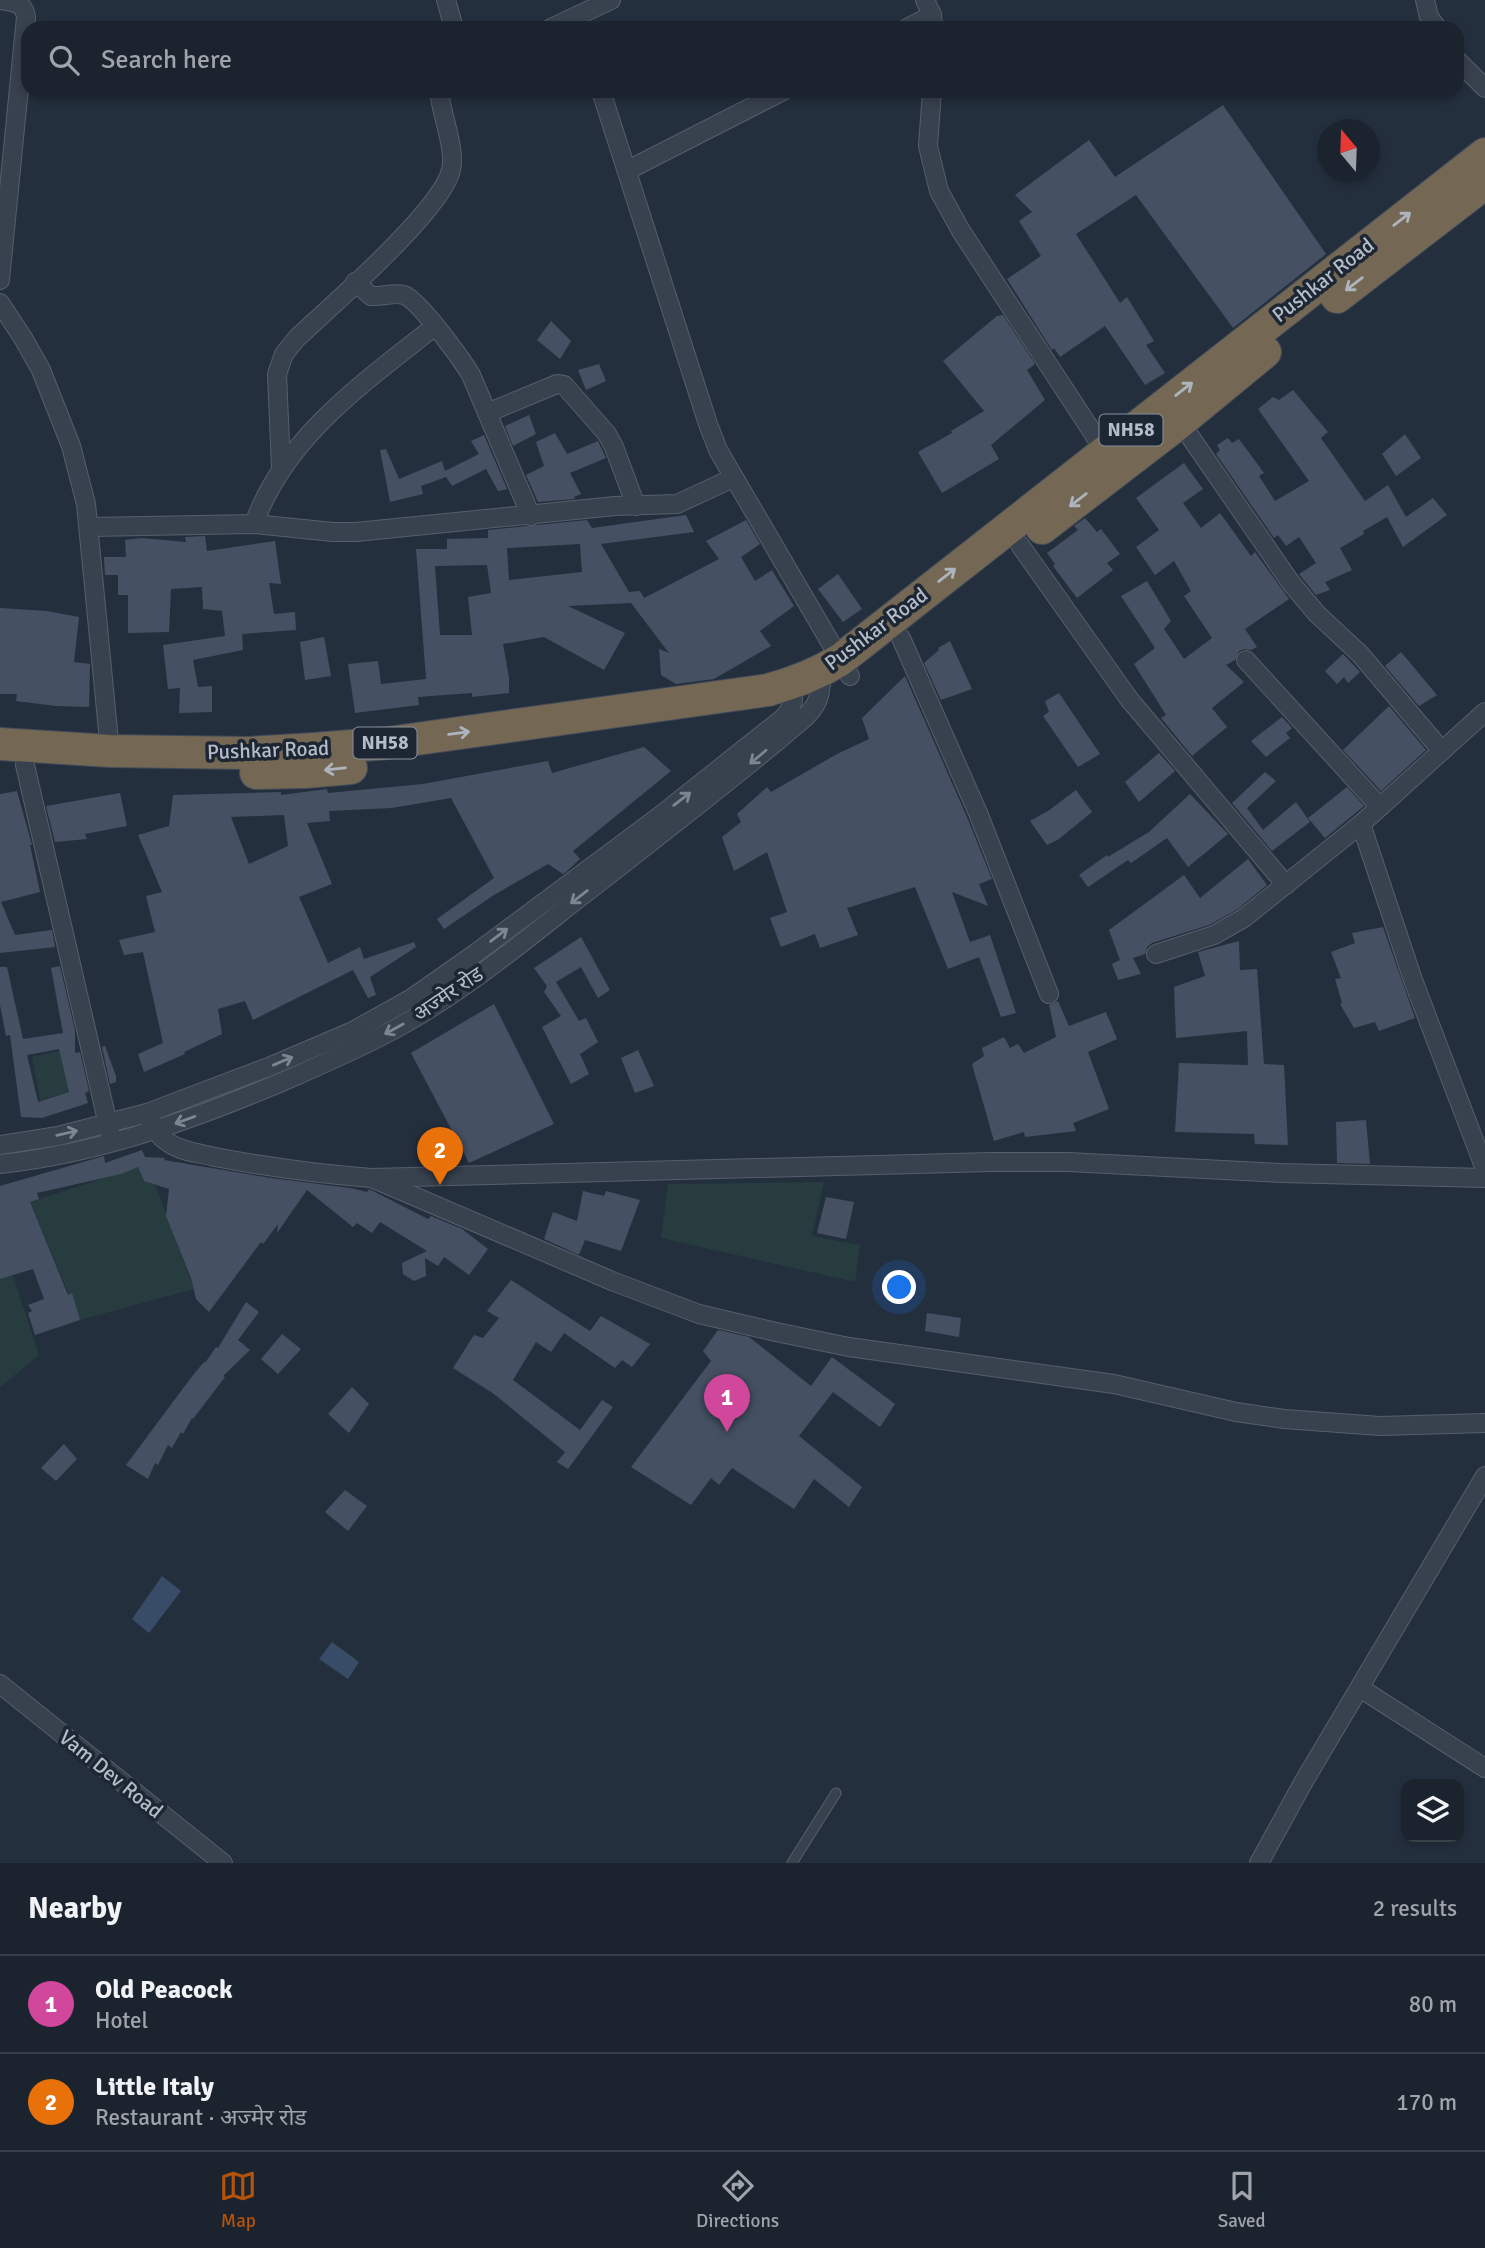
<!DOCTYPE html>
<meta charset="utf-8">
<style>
body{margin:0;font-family:Signika,"Noto Sans Devanagari",sans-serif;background:#242b36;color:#f1f3f6}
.controls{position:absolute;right:21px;bottom:21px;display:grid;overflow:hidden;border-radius:14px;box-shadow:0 4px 10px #0003}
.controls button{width:63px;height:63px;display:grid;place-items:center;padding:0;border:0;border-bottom:2px solid #39404a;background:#1b232e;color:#f1f3f6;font:35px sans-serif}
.compass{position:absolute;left:1317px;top:119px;width:63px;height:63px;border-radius:50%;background:#1b232e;box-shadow:0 4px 10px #0003;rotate:341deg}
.you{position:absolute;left:900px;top:1288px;width:24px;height:24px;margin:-18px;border:5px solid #fff;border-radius:50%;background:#1a73e8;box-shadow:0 0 0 10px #1a73e833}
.badge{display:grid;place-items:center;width:46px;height:46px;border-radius:50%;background:#b45309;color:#fff;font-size:23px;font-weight:700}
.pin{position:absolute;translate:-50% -58px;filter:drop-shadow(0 2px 4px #0008)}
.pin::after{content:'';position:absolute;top:37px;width:24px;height:21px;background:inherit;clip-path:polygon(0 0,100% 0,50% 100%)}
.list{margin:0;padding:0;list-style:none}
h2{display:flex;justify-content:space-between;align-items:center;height:91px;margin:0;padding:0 28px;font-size:30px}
h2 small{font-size:23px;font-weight:400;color:#a0a4aa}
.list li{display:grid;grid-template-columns:46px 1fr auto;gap:21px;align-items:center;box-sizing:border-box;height:98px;padding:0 28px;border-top:2px solid #39404a}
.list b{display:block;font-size:26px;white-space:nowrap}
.list p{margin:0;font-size:23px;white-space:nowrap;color:#a0a4aa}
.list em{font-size:23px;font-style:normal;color:#a0a4aa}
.icon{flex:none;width:38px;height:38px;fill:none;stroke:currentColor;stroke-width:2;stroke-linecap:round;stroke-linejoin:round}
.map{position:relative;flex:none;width:1485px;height:1863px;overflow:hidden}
.search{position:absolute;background:#1b232e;box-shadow:0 4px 10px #0003;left:21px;right:21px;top:21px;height:77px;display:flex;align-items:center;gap:18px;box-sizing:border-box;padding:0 24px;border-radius:21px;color:#a0a4aa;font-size:26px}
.sheet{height:287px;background:#1b232e}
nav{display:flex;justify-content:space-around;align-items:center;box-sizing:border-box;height:98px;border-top:2px solid #39404a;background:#1b232e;font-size:19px;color:#a0a4aa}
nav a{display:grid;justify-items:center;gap:4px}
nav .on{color:#b45309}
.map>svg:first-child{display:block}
.green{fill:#263c3f}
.water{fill:#394c67}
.building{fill:#455162;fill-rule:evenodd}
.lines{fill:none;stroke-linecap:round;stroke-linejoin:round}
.lane-casing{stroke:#565f6c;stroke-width:11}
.street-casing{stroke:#565f6c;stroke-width:20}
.highway-casing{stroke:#434c59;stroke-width:34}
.lane{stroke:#38414e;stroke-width:9}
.street{stroke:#38414e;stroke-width:18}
.highway{stroke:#746855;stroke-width:32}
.oneway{stroke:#aeb4bd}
.oneway2{stroke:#7c8592}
.labels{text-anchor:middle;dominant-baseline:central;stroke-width:7;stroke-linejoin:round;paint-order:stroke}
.shield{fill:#1d2633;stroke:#878f9c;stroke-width:2}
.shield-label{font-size:19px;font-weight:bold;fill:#b4bcc9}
.street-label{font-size:21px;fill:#b4bcc9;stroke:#1d2633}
</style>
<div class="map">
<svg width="1485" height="1863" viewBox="0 0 1485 1863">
<rect width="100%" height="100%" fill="#242f3e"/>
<g class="green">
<path d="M60 1051 69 1092 40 1100 32 1057Z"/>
<path d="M138 1167 144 1181 155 1184 194 1289 80 1320 30 1202Z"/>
<path d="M824 1182 812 1236 860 1245 855 1282 661 1238 668 1184Z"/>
<path d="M13 1275 39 1355 0 1387V1279Z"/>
</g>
<g class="water">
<path d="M162 1576 181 1591 149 1633 132 1619Z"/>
<path d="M332 1642 359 1662 348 1679 319 1659Z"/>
</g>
<g class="building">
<path d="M1223 105 1326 254 1233 328 1136 195 1076 234 1120 303 1127 297 1154 341 1146 345 1165 373 1145 385 1105 326 1060 357 1054 348 1052 350 1007 279 1041 256 1019 221 1032 212 1015 195 1089 140 1115 177Z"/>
<path d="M1003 315 1035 364 1027 370 1045 400 991 445 999 459 942 493 918 452 952 433 951 431 984 411 943 361 997 316Z"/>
<path d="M551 321 571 341 560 359 537 340Z"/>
<path d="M599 364 606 381 586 390 578 370Z"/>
<path d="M1293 390 1328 432 1321 438 1365 501 1388 485 1406 517 1433 498 1447 515 1403 547 1387 517 1363 531 1364 534 1340 548 1352 570 1325 582 1330 590 1316 595 1299 574 1316 563 1299 537 1286 546 1278 535 1274 538 1216 454 1220 450 1217 445 1228 438 1232 443 1239 439 1264 473 1259 476 1275 501 1309 481 1258 409 1273 397 1279 400Z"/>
<path d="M529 415 536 434 513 446 505 426Z"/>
<path d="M555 433 567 454 598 441 606 458 570 473 581 494 574 497 575 499 538 502 526 475 544 466 536 442Z"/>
<path d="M1405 434 1421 458 1396 476 1382 454Z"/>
<path d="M484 435 507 489 498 491 486 469 452 486 446 477 421 486 423 494 390 502 380 450 386 449 399 479 442 461 445 471 479 454 471 441Z"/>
<path d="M1184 463 1203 489 1183 503 1201 528 1220 513 1251 556 1255 552 1289 599 1245 629 1257 647 1251 650 1244 649 1239 651 1235 660 1226 665 1244 682 1212 708 1227 727 1192 756 1161 718 1166 715 1134 664 1155 648 1121 596 1147 581 1171 621 1164 629 1184 659 1212 638 1184 596 1191 591 1174 561 1155 575 1136 547 1159 530 1136 498Z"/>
<path d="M686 515 694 532 601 544 629 592 640 591 644 598 719 559 706 541 746 520 760 544 741 557 755 581 772 570 794 606 760 631 771 646 714 679 676 684 661 675 659 649 669 653 631 603 568 606 625 633 604 670 544 637 503 644 509 678V693L472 697V693L418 697 419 705 355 713 348 664 378 661 381 684 426 679 416 549H447V539L488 538V530L587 520 592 528ZM580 544 582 572 509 580 507 548ZM487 565 491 593 468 597 472 635H440L435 566Z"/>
<path d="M1085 518 1097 532 1101 529 1120 554 1107 563 1113 570 1077 598 1053 566 1055 564 1047 553 1078 530 1074 526Z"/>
<path d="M205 536 207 551 275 541 281 584 269 583 274 614 295 612 296 630 242 634 243 650 193 660 198 687 212 686V712L179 713 180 688 168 689 163 645 225 636 222 611 203 609 202 587 171 589 169 632 128 633V595H118V575H105L104 557H126L125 540 141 538 186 542 185 537Z"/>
<path d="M838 574 862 609 843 622 818 589Z"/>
<path d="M0 608 47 611 79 617 74 662 90 664 89 707 56 706 16 701 17 694H0Z"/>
<path d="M324 637 331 676 305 680 300 642Z"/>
<path d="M950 641 972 689 941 700 924 663 939 650 938 648Z"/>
<path d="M1401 652 1437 695 1419 706 1385 666Z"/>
<path d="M1343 654 1360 672 1348 683 1344 677 1337 684 1325 671Z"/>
<path d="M905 676 967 817 992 879 979 884 988 906 952 892 970 942 990 935 1016 1013 1001 1017 979 957 948 969 915 887 847 908 858 935 820 948 815 934 781 947 770 918 787 912 767 852 734 871 722 837 741 822 737 814 767 787 771 792 837 754 869 739 862 718Z"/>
<path d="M1059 693 1100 754 1078 767 1043 716 1049 712 1045 701Z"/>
<path d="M1389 706 1426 750 1381 791 1343 750Z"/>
<path d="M1282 717 1292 728 1286 733 1290 738 1266 757 1251 741Z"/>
<path d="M644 747 671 771 573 851 580 859 567 871 563 874 548 864 494 895 444 929 437 919 494 878 451 798 392 808 329 811 330 821 307 823 332 884 299 897 328 963 360 947 364 959 414 942 416 947 370 977 376 995 368 998 353 970 253 1020 245 1001 218 1009 222 1034 184 1052 185 1054 144 1072 138 1054 163 1043 143 952 124 955 119 940 155 932 146 896 162 892 138 835 169 826 173 795 281 792V795L327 789 328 793 423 784 548 761 552 773ZM284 815 288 846 249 864 231 817Z"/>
<path d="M1159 753 1175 771 1139 802 1125 782Z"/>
<path d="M1265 772 1276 781 1247 808 1263 830 1296 802 1310 822 1272 851 1232 803Z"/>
<path d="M1347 787 1364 806 1325 838 1308 818Z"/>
<path d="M1076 790 1092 812 1059 839 1047 845 1030 821 1048 811Z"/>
<path d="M17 791 32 845H30L40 892 1 902 15 935 52 930 55 947 0 953V794Z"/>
<path d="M120 793 127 826 85 834 87 839 55 842 46 806Z"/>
<path d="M1190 794 1228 834 1188 867 1167 838 1131 863 1128 860 1088 887 1079 875 1107 855 1108 857 1149 832Z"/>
<path d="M1248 859 1267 885 1238 909 1209 925 1152 943 1147 947 1145 954 1133 958 1141 974 1118 980 1112 964 1120 960 1109 930 1184 875 1200 898Z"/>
<path d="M1383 927 1415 1018 1379 1031 1375 1022 1354 1028 1340 1004 1342 1003 1335 979 1341 978 1331 952 1355 943 1352 933Z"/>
<path d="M581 937 610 990 598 998 581 967 556 982 579 1021 586 1018 598 1042 580 1054 589 1074 571 1084 542 1027 561 1016 544 992 547 986 534 968Z"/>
<path d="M1239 941 1240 970 1257 969 1264 1064 1284 1065 1288 1145 1255 1144 1254 1134 1175 1132 1179 1063 1248 1065 1247 1031 1176 1038 1174 987 1205 976 1198 952Z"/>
<path d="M60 966 75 1030V1053L80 1052 89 1091 85 1093 88 1103 42 1118 21 1117 10 1035 6 1036 0 1005V967H7L23 1039 63 1033 51 968ZM59 1049 69 1092 38 1102 27 1055Z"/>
<path d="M1058 1001 1069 1026 1106 1012 1117 1039 1088 1052 1109 1109 1073 1123 1076 1131 1025 1137 1024 1132 994 1141 972 1064 984 1056 982 1048 1004 1037 1010 1048 1018 1044 1024 1053 1056 1037 1049 1005Z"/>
<path d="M494 1004 554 1124 469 1163 411 1053Z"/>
<path d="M105 1046 116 1076V1082L110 1084 102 1047Z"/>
<path d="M638 1050 654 1086 635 1093 621 1058Z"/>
<path d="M1366 1120 1370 1164 1337 1163 1336 1122Z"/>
<path d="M142 1150 145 1157 165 1158 164 1160 271 1178 350 1188 367 1192 369 1189 428 1219 431 1216 462 1229 488 1249 469 1275 444 1257 438 1266 425 1258 426 1276 414 1281 403 1274 402 1263 427 1251 380 1222 372 1233 357 1223 353 1227 307 1190 277 1233 278 1224 263 1244 261 1242 209 1312 196 1299 191 1278 166 1216 169 1189 144 1181 138 1167 121 1174 37 1193 39 1199 30 1202 68 1295 72 1293 80 1320 35 1335 28 1313 32 1311 28 1305 44 1299 33 1269 0 1279V1186L104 1156 105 1163Z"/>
<path d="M583 1191 604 1196 606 1191 640 1200 621 1251 585 1240 579 1255 544 1239 553 1212 577 1221Z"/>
<path d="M826 1197 854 1202 846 1239 817 1233Z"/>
<path d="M511 1280 590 1331 601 1316 650 1344 632 1367 622 1360 615 1368 564 1333 551 1352 536 1342 513 1380 580 1430 602 1400 613 1407 568 1469 557 1462 565 1452 494 1394 453 1368 474 1335 483 1338 499 1318 487 1311Z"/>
<path d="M246 1302 259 1312 238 1340 250 1350 223 1376 225 1377 193 1419 192 1418 183 1434 181 1432 172 1448 168 1445 158 1465 155 1463 148 1479 126 1465 193 1375 204 1362 205 1363 216 1347 218 1348Z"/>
<path d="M927 1313 961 1318 959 1337 925 1331Z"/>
<path d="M718 1330 749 1337 811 1386 832 1357 895 1404 880 1427 833 1392 799 1436 862 1487 849 1507 814 1479 794 1509 732 1468 719 1485 711 1478 691 1505 631 1467 711 1361 703 1351Z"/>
<path d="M282 1334 301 1349 278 1374 261 1359Z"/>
<path d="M352 1387 369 1404 349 1433 328 1414Z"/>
<path d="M64 1444 77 1459 56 1481 41 1468Z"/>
<path d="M345 1490 367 1506 348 1531 325 1512Z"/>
</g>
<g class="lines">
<g class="lane-casing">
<path id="lane" d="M792 1863 836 1793"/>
</g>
<g class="street-casing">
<g id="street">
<path d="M0 0C13 2 24 2 26 17L0 280"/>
<path d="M446 0 454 28"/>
<path d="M925 0 932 15 933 28"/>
<path d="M1425 0 1429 17 1437 28"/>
<path d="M551 28 611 0"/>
<path d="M907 28 932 15"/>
<path d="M1457 60 1485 88"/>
<path d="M601 91 708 424 718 450 850 676"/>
<path d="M932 91 928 146 939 191 961 231 1108 456"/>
<path d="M628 170 783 91"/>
<path d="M355 282 371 296C382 297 394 292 404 295 419 300 462 360 471 375L531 516"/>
<path d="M0 303 23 338 41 370 71 446 86 504 110 751"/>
<path d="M487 413 557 384 564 385 607 434 614 447 636 506"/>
<path d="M1180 422 1291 583 1317 614 1360 654 1442 751"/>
<path d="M281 467 277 374 284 354 297 338C331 306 442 210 451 170 456 148 441 114 439 91"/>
<path d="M254 524C285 436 365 382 435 326"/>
<path d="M90 527 254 524 333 532H356L615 506 677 504 733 478"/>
<path d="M1020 545 1129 699 1286 885"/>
<path d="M901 638 978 813 1049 994"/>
<path d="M1246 660 1380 807"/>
<path d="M25 765 110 1133"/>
<path d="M1361 824 1413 980 1485 1169"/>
<path d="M1156 954 1214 935 1244 918 1361 824 1485 712"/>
<path d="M147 1113C152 1125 157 1136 169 1143 182 1152 200 1153 215 1157 267 1167 318 1174 371 1178L991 1162H1068L1281 1173 1485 1178"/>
<path d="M0 1145 58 1136 147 1113 271 1066 353 1031 412 998 476 953 661 815 783 718C794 707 794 699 793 683"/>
<path d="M0 1164C104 1153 203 1116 298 1075 340 1056 382 1038 421 1014 477 980 528 938 579 898 647 845 716 792 782 737 808 714 823 709 821 672"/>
<path d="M374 1179 612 1281 699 1314 776 1332 849 1347 1114 1384 1236 1412 1284 1419 1380 1426 1485 1423"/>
<path d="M0 1684 223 1863"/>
<path d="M1360 1688 1485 1768"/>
<path d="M1259 1863 1304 1781 1485 1476"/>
</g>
</g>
<g class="highway-casing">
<g id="highway">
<path d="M1337 297 1485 183"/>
<path d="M1042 528 1180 422 1265 352"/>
<path d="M0 744 110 751 247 753 314 749 388 743 768 690C794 683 817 674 840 660L1485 154"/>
<path d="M256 773 305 772 351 768"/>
</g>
</g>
<use href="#lane" class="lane"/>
<use href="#street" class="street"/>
<use href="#highway" class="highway"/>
</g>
<defs><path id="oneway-shaft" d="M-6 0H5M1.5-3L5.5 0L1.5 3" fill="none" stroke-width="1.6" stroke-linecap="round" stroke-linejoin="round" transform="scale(1.75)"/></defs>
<g class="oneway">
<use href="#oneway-shaft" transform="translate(1402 219) rotate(-38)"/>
<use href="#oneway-shaft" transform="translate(1354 284) rotate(143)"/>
<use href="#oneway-shaft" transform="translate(1184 389) rotate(-38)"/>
<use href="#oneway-shaft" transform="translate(1078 500) rotate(142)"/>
<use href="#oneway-shaft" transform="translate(947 575) rotate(-38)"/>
<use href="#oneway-shaft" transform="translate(459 733) rotate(-8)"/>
<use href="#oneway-shaft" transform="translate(335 769) rotate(174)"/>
</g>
<g class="oneway2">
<use href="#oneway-shaft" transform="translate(758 757) rotate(140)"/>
<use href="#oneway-shaft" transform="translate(682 799) rotate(-38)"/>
<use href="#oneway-shaft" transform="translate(579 897) rotate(142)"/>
<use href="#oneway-shaft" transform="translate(499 935) rotate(-37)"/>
<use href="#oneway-shaft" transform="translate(394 1029) rotate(151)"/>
<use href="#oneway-shaft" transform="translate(283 1061) rotate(-23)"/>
<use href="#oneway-shaft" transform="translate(185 1120) rotate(160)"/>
<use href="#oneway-shaft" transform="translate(67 1133) rotate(-13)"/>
</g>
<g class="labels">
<g class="shield">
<rect x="1099.5" y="414.5" width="63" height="31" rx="5"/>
<rect x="353.5" y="727.5" width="63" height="31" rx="5"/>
</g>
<g class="shield-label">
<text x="1131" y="430">NH58</text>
<text x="385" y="743">NH58</text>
</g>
<g class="street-label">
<text transform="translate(1323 280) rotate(-38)">Pushkar Road</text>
<text transform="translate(876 629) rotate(-37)">Pushkar Road</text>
<text transform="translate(268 750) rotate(-2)">Pushkar Road</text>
<text transform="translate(448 994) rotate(-34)">अज्मेर रोड</text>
<text transform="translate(111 1774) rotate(39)">Vam Dev Road</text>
</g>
</g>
</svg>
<div class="controls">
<button><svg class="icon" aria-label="layers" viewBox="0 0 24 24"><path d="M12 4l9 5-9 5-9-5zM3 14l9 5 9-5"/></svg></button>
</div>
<svg class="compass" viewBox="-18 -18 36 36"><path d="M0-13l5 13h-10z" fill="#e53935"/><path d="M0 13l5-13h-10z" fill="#a0a4aa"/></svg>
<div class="you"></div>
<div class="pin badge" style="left:727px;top:1432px;background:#d1479c">1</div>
<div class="pin badge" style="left:440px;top:1185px;background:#e8710a">2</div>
<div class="search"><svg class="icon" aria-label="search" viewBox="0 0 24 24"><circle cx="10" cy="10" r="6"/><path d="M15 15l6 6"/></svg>Search here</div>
</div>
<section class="sheet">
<h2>Nearby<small>2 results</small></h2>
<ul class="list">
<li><span class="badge" style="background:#d1479c">1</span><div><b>Old Peacock</b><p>Hotel</p></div><em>80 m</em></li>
<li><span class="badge" style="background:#e8710a">2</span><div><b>Little Italy</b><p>Restaurant · अज्मेर रोड</p></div><em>170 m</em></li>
</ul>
</section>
<nav>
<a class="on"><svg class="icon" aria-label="map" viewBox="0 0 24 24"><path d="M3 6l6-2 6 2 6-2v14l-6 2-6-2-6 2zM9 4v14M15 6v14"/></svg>Map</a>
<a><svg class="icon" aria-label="directions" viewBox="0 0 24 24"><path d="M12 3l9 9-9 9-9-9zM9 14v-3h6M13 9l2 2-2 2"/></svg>Directions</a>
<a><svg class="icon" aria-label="saved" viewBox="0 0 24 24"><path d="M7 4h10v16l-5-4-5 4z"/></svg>Saved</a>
</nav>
